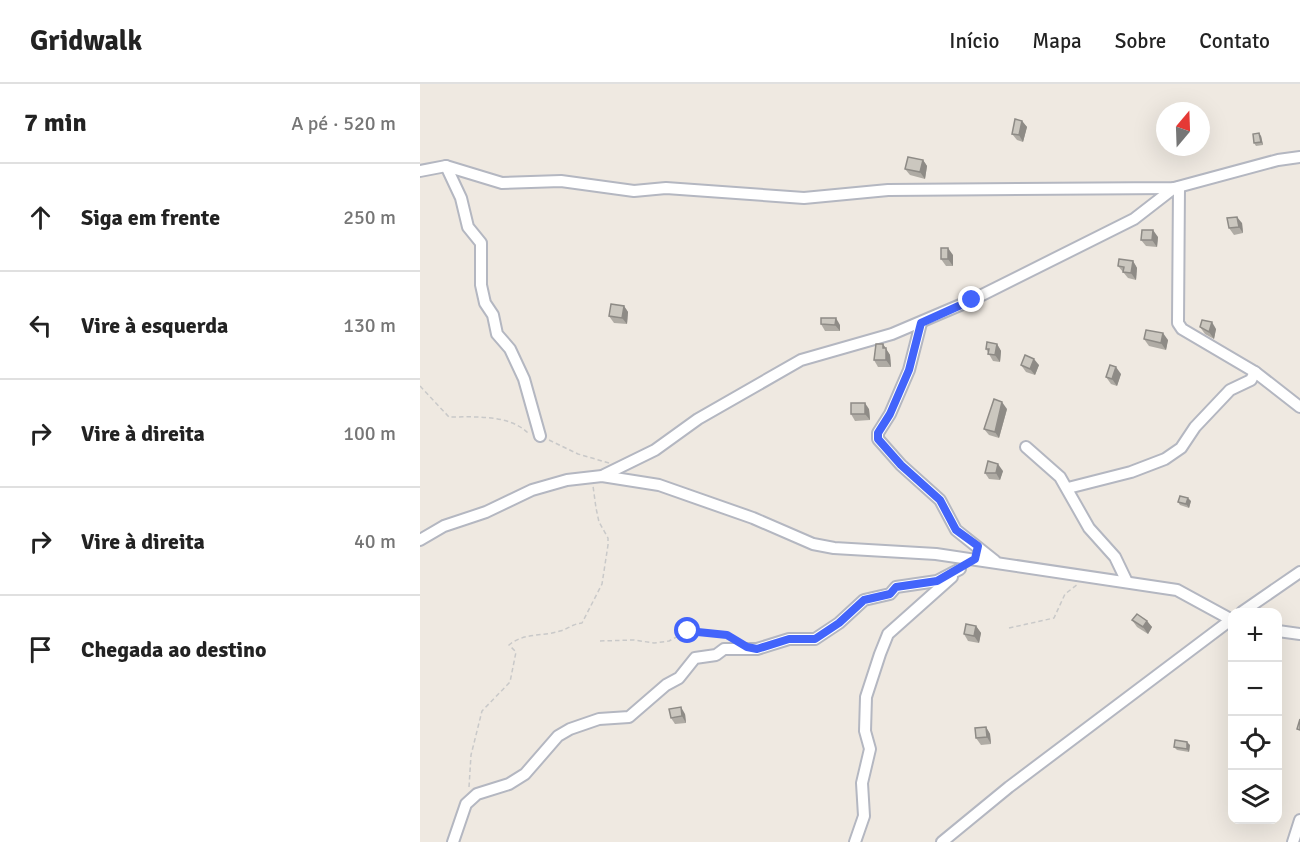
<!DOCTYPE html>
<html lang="pt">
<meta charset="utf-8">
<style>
body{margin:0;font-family:Signika,sans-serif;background:#f6f6f6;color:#222}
.controls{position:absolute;right:18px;bottom:18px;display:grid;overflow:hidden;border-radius:12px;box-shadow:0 6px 24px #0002}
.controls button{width:54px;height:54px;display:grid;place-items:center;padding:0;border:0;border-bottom:2px solid #e0e0e0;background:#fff;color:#222;font:30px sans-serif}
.compass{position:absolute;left:736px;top:18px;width:54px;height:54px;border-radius:50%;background:#fff;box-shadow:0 6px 24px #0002;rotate:19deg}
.stop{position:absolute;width:18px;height:18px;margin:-14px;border:4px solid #4264fb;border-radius:50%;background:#fff}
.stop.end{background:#4264fb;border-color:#fff;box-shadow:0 2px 6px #0008}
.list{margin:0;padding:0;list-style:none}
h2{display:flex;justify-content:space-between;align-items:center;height:78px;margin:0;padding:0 24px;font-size:26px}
h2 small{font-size:20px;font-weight:400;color:#767676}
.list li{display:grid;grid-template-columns:39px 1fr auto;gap:18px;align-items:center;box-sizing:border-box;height:108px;padding:0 24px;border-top:2px solid #e0e0e0}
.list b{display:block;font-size:22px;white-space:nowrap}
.list em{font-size:20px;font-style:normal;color:#767676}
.icon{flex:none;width:33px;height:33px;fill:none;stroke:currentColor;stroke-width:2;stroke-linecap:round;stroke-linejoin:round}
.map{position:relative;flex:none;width:880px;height:758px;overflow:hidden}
header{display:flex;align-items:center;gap:36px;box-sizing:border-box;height:84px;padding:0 30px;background:#fff;border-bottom:2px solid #e0e0e0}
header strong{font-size:28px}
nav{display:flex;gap:33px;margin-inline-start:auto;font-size:21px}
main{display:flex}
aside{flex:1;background:#fff}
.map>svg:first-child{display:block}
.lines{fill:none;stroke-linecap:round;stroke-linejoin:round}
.street-casing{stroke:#b4b7c1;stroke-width:14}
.path{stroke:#c9c9c9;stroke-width:1.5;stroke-dasharray:4.5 3;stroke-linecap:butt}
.street{stroke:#fff;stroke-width:10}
.wall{fill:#afaba4}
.shaded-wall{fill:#8e8b86}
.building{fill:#cbc7bf;stroke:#8e8b86;stroke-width:1.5}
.route{stroke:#4264fb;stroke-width:8}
</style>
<header>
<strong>Gridwalk</strong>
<nav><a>Início</a><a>Mapa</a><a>Sobre</a><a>Contato</a></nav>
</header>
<main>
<aside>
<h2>7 min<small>A pé · 520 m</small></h2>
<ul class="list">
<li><svg class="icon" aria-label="ahead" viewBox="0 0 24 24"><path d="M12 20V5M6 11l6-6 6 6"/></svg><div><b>Siga em frente</b></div><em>250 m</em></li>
<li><svg class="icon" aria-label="left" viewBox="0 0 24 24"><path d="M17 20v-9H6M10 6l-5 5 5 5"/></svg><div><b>Vire à esquerda</b></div><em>130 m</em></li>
<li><svg class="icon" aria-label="right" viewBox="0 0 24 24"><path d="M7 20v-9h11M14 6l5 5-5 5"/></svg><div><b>Vire à direita</b></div><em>100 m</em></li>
<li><svg class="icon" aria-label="right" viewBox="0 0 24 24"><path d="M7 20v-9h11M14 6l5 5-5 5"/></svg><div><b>Vire à direita</b></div><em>40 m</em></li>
<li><svg class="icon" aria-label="arrive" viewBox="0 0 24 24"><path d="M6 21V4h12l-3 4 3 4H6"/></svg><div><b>Chegada ao destino</b></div></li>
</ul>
</aside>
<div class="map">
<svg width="880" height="758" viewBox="0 0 880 758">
<rect width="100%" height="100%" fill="#efe9e1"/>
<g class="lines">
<g class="street-casing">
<g id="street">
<path d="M26 82 41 114 48 143 61 159V201L65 219 73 231 77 250 90 265 104 295 120 352"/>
<path d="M0 87 26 82 82 99 141 97 214 107 246 104 384 114 468 106 754 104 858 76 880 73"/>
<path d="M759 103 758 239 762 245 835 288 880 323"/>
<path d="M501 239 489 286 470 330 458 349V355L481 381 520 416 536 446 575 477"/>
<path d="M606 363 640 393 669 444 695 473 707 498"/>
<path d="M184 391 235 366 278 335 381 276 472 250 552 216 714 135 754 104"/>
<path d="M648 404 711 388 745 375 761 364 775 343 810 306 831 296 835 288"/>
<path d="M0 456 24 442 66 428 112 406 147 396 182 392 239 401 333 434 393 460 414 464 516 470 757 506 812 536"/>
<path d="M822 528 880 488"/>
<path d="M858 547 880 550"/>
<path d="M33 758 46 720 57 710 89 700 105 690 138 652 150 645 179 635 209 633 246 601 259 594 275 574 296 571 304 565H337L369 555H395L419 539 444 516 470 510 476 503 517 497 540 485"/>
<path d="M435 758 444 732 442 699 450 665 445 647 446 613 460 570 468 550 532 493"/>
<path d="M522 758 589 703 812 535"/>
<path d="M873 758 880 736"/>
</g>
</g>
<g class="path">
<path d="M0 302 29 333C53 333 89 330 108 349"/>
<path d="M129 356 158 370 189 379"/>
<path d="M589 544 634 534 645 510 658 500"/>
<path d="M180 557 214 556 234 559 249 557 268 547H277L307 551 316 555"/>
<path d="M49 703 51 671 62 627 90 598 96 568 89 561C105 548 122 553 140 547 148 545 152 540 162 539L182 500 188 461V454L179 438 176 424 173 402"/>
</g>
<use href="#street" class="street"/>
</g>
<g class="wall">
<path d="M602 37 607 43 603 58 597 56 592 50Z"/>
<path d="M841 52 843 61 836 62 834 59Z"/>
<path d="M503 76 507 82 505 95 490 91 485 85Z"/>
<path d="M822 139 823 149 814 151 809 144Z"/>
<path d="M738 153 737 163 726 162 721 156Z"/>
<path d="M533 171V182H526L521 175Z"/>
<path d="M713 177 717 184 716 196 708 194 698 182Z"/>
<path d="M204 222 208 228 207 240 194 239 189 232Z"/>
<path d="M401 240 420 241V247H405Z"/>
<path d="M780 243 796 245 794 255 785 250Z"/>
<path d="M724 255 748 256 746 266 729 262Z"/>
<path d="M463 260 470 271 471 283H458L454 276Z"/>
<path d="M577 260 581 267 580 278 573 277 566 265Z"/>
<path d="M601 281H619L615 291 606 288Z"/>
<path d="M701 290 697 302 691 300 686 293Z"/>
<path d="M449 325 450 336 435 337 431 330Z"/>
<path d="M587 325 579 354 569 351 564 345Z"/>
<path d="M583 387 580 396 569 395 565 389Z"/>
<path d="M771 417 769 424 760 421 758 418Z"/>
<path d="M712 536 727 537 732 543 728 550 717 543Z"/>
<path d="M556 542 561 549 559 559 548 557 544 550Z"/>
<path d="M265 630 266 639 255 640 251 634Z"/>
<path d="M566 643 570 650 571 660 561 661 556 654Z"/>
<path d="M770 661 769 668 757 666 754 663Z"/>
</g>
<g class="shaded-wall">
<path d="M602 37 607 43 603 58 599 51Z"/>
<path d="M839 49 841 52 843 61 841 58Z"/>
<path d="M503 76 507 82 505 95 500 88Z"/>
<path d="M817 133 822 139 823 149 819 143Z"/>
<path d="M733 146 738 153 737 163 732 156Z"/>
<path d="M528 164 533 171V182L528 175Z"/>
<path d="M713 177 717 184 716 196 711 189Z"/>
<path d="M204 222 208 228 207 240 202 234Z"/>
<path d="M416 234 420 241V247L415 241Z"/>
<path d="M792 238 796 245 794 255 789 248Z"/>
<path d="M743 249 748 256 746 266 741 259Z"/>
<path d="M463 260 470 271 471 283 466 276Z"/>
<path d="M577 260 581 267 580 278 575 271Z"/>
<path d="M614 275 619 281 615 291 610 285Z"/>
<path d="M696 283 701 290 697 302 692 295Z"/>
<path d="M582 318 587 325 579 354 575 348Z"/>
<path d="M445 319 449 325 450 336 445 330Z"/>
<path d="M578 380 583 387 580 396 576 389Z"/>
<path d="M768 414 771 417 769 424 766 420Z"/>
<path d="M727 537 732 543 728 550 723 543Z"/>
<path d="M556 542 561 549 559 559 554 552Z"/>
<path d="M261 623 265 630 266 639 262 632Z"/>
<path d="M566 643 570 650 571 660 567 653Z"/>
<path d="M767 658 770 661 769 668 767 665Z"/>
</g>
<g class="building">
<path d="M595 35 602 37 599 51 592 50Z"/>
<path d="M839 49 841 58 834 59 833 50Z"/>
<path d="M488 73 503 76 500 88 485 85Z"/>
<path d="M817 133 819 143 809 144 807 134Z"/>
<path d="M722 146H733L732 156H721Z"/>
<rect x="521" y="164" width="7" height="11"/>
<path d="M699 175 713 177 711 189 703 188 704 183 698 182Z"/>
<path d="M191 220 204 222 202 234 189 232Z"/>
<path d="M401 234H416L415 241 401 240Z"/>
<path d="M782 236 792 238 789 248 780 243Z"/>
<path d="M726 246 743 249 741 259 724 255Z"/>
<path d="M567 258 577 260 575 271 568 270 569 265H566Z"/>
<path d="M456 260H463V264H466V276H454Z"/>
<path d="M605 271 614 275 610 285 601 281Z"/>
<path d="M690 281 696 283 692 295 686 293Z"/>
<path d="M574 315 582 318 575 348 564 345Z"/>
<rect x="431" y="319" width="14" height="11"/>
<path d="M568 377 578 380 576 389H565Z"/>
<path d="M760 412 768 414 766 420 758 418Z"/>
<path d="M717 530 727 537 723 543 712 536Z"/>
<path d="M546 540 556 542 554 552 544 550Z"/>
<path d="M261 623 262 632 251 634 249 625Z"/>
<path d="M880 635V646L877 645Z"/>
<path d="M566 643 567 653 556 654 555 644Z"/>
<path d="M755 656 767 658V665L754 663Z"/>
</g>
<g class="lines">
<path class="route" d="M268 547 307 551 327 563 337 565 369 555H395L419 539 444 516 470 510 476 503 517 497 555 475 558 462 536 446 520 416 481 381 458 355V349L470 330 489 286 501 239 552 216"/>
</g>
</svg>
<div class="controls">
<button>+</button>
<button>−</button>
<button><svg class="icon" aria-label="locate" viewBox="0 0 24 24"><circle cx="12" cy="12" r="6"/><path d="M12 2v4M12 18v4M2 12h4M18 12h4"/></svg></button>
<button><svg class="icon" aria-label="layers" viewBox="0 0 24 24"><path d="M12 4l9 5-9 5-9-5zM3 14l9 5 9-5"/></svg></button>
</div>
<svg class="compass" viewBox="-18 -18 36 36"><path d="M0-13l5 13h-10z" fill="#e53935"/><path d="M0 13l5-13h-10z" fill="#767676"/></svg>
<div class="stop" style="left:268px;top:547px"></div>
<div class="stop end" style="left:552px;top:216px"></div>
</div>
</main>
